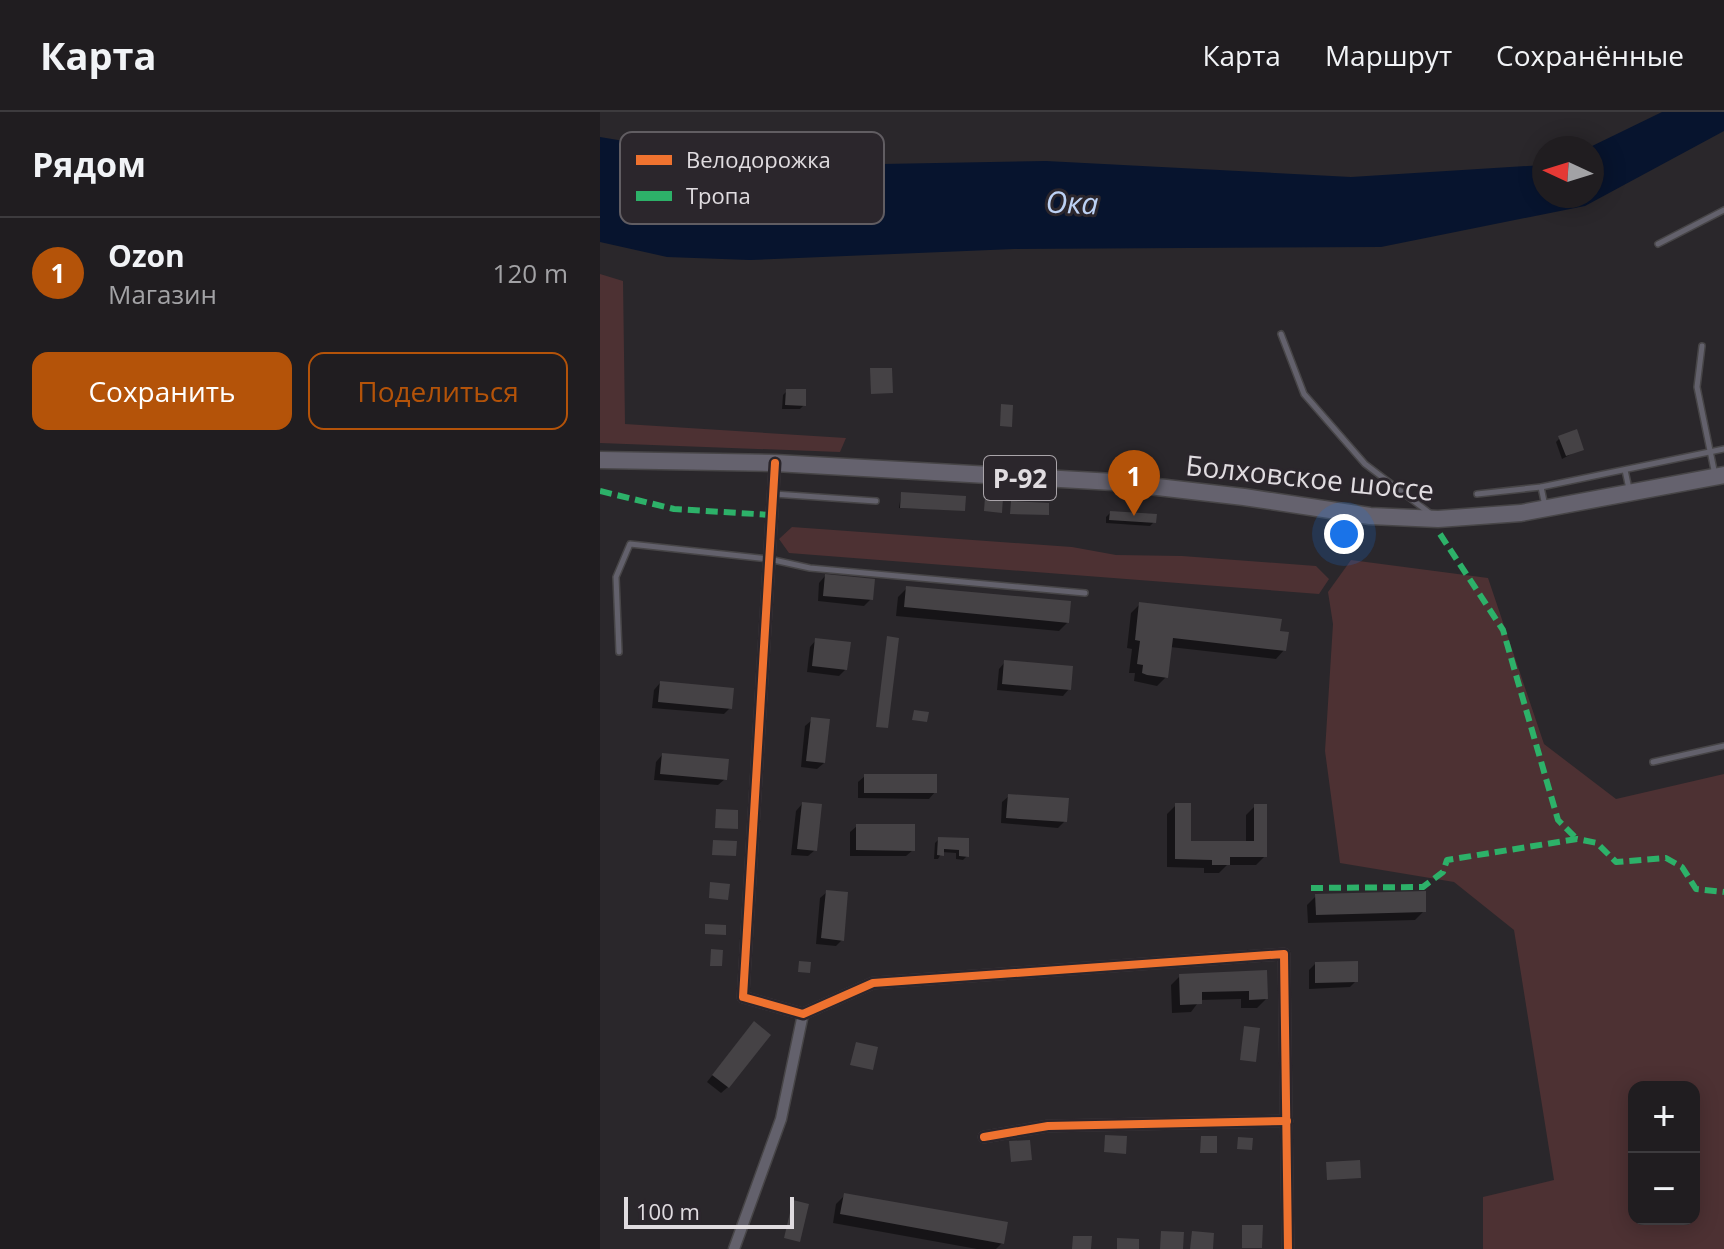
<!DOCTYPE html>
<html lang="ru">
<meta charset="utf-8">
<style>
body{margin:0;font-family:"Open Sans",sans-serif;background:#282629;color:#f1f3f6}
.controls{position:absolute;right:24px;bottom:24px;display:grid;overflow:hidden;border-radius:16px;box-shadow:0 4px 20px #0003}
.controls button{width:72px;height:72px;display:grid;place-items:center;padding:0;border:0;border-bottom:2px solid #3d3b3e;background:#201d20;color:#f1f3f6;font:40px sans-serif}
.compass{position:absolute;left:932px;top:24px;width:72px;height:72px;border-radius:50%;background:#201d20;box-shadow:0 4px 20px #0003;rotate:274deg}
.scale{position:absolute;left:24px;bottom:20px;width:170px;box-sizing:border-box;padding-left:8px;border:4px solid #e0dce0;border-top:0;font-size:22px;line-height:28px;white-space:nowrap;color:#e0dce0;-webkit-text-stroke:6px #2b262c;paint-order:stroke}
.you{position:absolute;left:744px;top:422px;width:28px;height:28px;margin:-20px;border:6px solid #fff;border-radius:50%;background:#1a73e8;box-shadow:0 0 0 12px #1a73e833}
.badge{display:grid;place-items:center;width:52px;height:52px;border-radius:50%;background:#b45309;color:#fff;font-size:26px;font-weight:700}
.pin{position:absolute;translate:-50% -66px;filter:drop-shadow(0 2px 4px #0008)}
.pin::after{content:'';position:absolute;top:42px;width:28px;height:24px;background:inherit;clip-path:polygon(0 0,100% 0,50% 100%)}
.list{margin:0;padding:0;list-style:none}
h2{display:flex;justify-content:space-between;align-items:center;height:104px;margin:0;padding:0 32px;font-size:34px}
h2 small{font-size:26px;font-weight:400;color:#a2a2a5}
.list li{display:grid;grid-template-columns:52px 1fr auto;gap:24px;align-items:center;box-sizing:border-box;height:112px;padding:0 32px;border-top:2px solid #3d3b3e}
.list b{display:block;font-size:30px;white-space:nowrap}
.list p{margin:0;font-size:26px;white-space:nowrap;color:#a2a2a5}
.list em{font-size:26px;font-style:normal;color:#a2a2a5}
.actions{display:flex;gap:16px;padding:24px 32px}
.actions a{flex:1;padding:18px 0;border:2px solid #b45309;border-radius:16px;text-align:center;font-size:28px;color:#b45309}
.actions .main{background:#b45309;color:#fff}
.map{position:relative;flex:none;width:1124px;height:1137px;overflow:hidden}
header{display:flex;align-items:center;gap:48px;box-sizing:border-box;height:112px;padding:0 40px;background:#201d20;border-bottom:2px solid #3d3b3e}
header strong{font-size:38px}
nav{display:flex;gap:44px;margin-inline-start:auto;font-size:28px}
main{display:flex}
aside{flex:1;background:#201d20}
.map>svg:first-child{display:block}
.green{fill:#4d3133;fill-rule:evenodd}
.water{fill:#07142e}
.shadow{fill:#0007}
.building{fill:#454245}
.lines{fill:none;stroke-linecap:round;stroke-linejoin:round}
.service-casing{stroke:#474547;stroke-width:8}
.minor-casing{stroke:#474547;stroke-width:13}
.primary-casing{stroke:#474547;stroke-width:19}
.service{stroke:#63616c;stroke-width:5}
.minor{stroke:#63616c;stroke-width:10}
.primary{stroke:#65626e;stroke-width:16}
.quiet{stroke:#2db169;stroke-width:6;stroke-dasharray:12 6;stroke-linecap:butt}
.cycleway-casing{stroke:#2b262c;stroke-width:13}
.cycleway{stroke:#ef722f;stroke-width:8}
.labels{text-anchor:middle;dominant-baseline:central;stroke-width:6;stroke-linejoin:round;paint-order:stroke}
.shield{fill:#2b262c;stroke:#aaa5aa;stroke-width:2}
.shield-label{font-size:26px;font-weight:bold;fill:#e0dce0}
.street-label{font-size:28px;fill:#e0dce0;stroke:#2b262c}
.water-label{font-size:30px;font-style:italic;fill:#bcd1f4;stroke:#2b262c}
.key{fill:#2b262c;stroke:#615d62;stroke-width:2}
.key-label{font-size:22px;fill:#e0dce0}
</style>
<header>
<strong>Карта</strong>
<nav><a>Карта</a><a>Маршрут</a><a>Сохранённые</a></nav>
</header>
<main>
<aside>
<h2>Рядом<small></small></h2>
<ul class="list">
<li><span class="badge">1</span><div><b>Ozon</b><p>Магазин</p></div><em>120 m</em></li>
</ul>
<div class="actions"><a class="main">Сохранить</a><a>Поделиться</a></div>
</aside>
<div class="map">
<svg width="1124" height="1137" viewBox="0 0 1124 1137">
<rect width="100%" height="100%" fill="#2a272b"/>
<g class="green">
<path d="M0 162 23 169 25 312 246 326 240 340 0 331Z"/>
<path d="M192 415 472 435 516 443 582 444 716 454 729 467 719 482 189 441 179 427Z"/>
<path d="M751 448 888 466 944 632 1016 687 1124 662V1137H883V1085L954 1068 914 818 854 770 740 751 725 639 733 512 728 480ZM1094 975V1107H1034V975Z"/>
</g>
<path class="water" d="M1062 0H1124V19L985 94 781 135 414 137 150 148 67 145 0 130V25L173 54 446 49 751 65 944 53V84H992V36H988Z"/>
<g class="shadow">
<path d="M187 279 204 293 200 297H182L183 283Z"/>
<path d="M960 326 981 337 962 347 956 330Z"/>
<path d="M301 383 363 398 299 396Z"/>
<path d="M510 401 554 410 550 414 506 411V405Z"/>
<path d="M225 464 271 487 264 494 218 489 219 471Z"/>
<path d="M307 476 468 510 459 519 296 504 298 485Z"/>
<path d="M540 492 678 520 684 538 676 547 570 535 566 565 557 574 534 569 535 561H529L532 537 527 536 531 501Z"/>
<path d="M216 528 245 558 239 564 207 560 210 535Z"/>
<path d="M405 550 469 577 463 584 397 578 399 557Z"/>
<path d="M60 571 130 596 124 602 52 596 54 578Z"/>
<path d="M212 608 224 651 217 657 201 655 205 614Z"/>
<path d="M62 643 125 667 118 673 54 668 56 650Z"/>
<path d="M265 664 335 680 329 687 258 686V670Z"/>
<path d="M409 684 465 709 458 716 401 711 402 690Z"/>
<path d="M202 692 215 738 208 744 191 743 196 699Z"/>
<path d="M576 693 589 731H646V703L655 694 665 744 656 753H627L619 761H604V756L567 755V702Z"/>
<path d="M257 714 313 738 306 744H250V720Z"/>
<path d="M339 727 367 728V744L363 748 356 747V741L342 740 338 747H334L335 731Z"/>
<path d="M227 780 242 828 236 834 216 832 220 786Z"/>
<path d="M716 784 824 799 815 808 708 811 707 793Z"/>
<path d="M715 852 756 869 750 875 709 877V858Z"/>
<path d="M665 860 666 887 657 896H641V887L600 888 591 900 572 901 571 873 580 864Z"/>
<path d="M148 918 128 975 121 981 107 970Z"/>
<path d="M245 1083 402 1131 396 1137H377L233 1111 236 1092Z"/>
</g>
<g class="building">
<path d="M270 256H292L293 281 271 282Z"/>
<path d="M186 277H206V294L185 293Z"/>
<path d="M401 292 413 293 412 315 400 314Z"/>
<path d="M977 317 984 338 966 344 958 324Z"/>
<path d="M301 380 366 384 365 399 300 396Z"/>
<path d="M385 385 403 386 402 401 384 399Z"/>
<path d="M411 389 449 391V403L410 402Z"/>
<path d="M510 399 557 402 556 411 509 408Z"/>
<path d="M225 462 275 467 273 488 223 484Z"/>
<path d="M306 474 471 489 469 511 304 495Z"/>
<path d="M539 490 682 507 680 519 689 520 686 539 573 526 568 566 547 563 542 561 543 553 537 552 540 529 535 528Z"/>
<path d="M287 524 299 526 288 616 276 615Z"/>
<path d="M215 526 251 530 247 558 212 554Z"/>
<path d="M404 548 473 554 471 578 402 572Z"/>
<path d="M60 569 134 576 132 597 58 590Z"/>
<path d="M314 598 329 600 327 610 312 608Z"/>
<path d="M211 605 230 607 225 651 206 649Z"/>
<path d="M62 641 129 647 127 668 60 662Z"/>
<rect x="264" y="662" width="73" height="19"/>
<path d="M408 682 469 686 467 710 406 706Z"/>
<path d="M202 690 222 692 217 739 197 737Z"/>
<path d="M575 691H591V729H654V692H667V745H630V753H612V748L575 747Z"/>
<path d="M116 697 138 698V717L115 716Z"/>
<path d="M256 712H315V739L256 738Z"/>
<path d="M338 725 369 726V745L359 744V738L344 737V744L337 743Z"/>
<path d="M113 728 137 729 136 744 112 743Z"/>
<path d="M110 770 130 772 128 788 109 786Z"/>
<path d="M226 778 248 780 244 829 221 826Z"/>
<path d="M826 779V800L716 803 715 782Z"/>
<path d="M105 812 126 813V823L105 822Z"/>
<path d="M111 837 123 838 122 854H110Z"/>
<path d="M199 849 211 850 210 861 198 860Z"/>
<path d="M758 849V870L715 871V850Z"/>
<path d="M667 858 668 887 649 888V879L602 880V892L580 893 579 862Z"/>
<path d="M154 909 171 923 129 976 112 963Z"/>
<path d="M644 914 660 916 656 950 640 948Z"/>
<path d="M256 930 278 935 273 958 250 953Z"/>
<path d="M505 1023 527 1024 526 1042 504 1040Z"/>
<path d="M601 1024H617V1041H600Z"/>
<path d="M638 1025 653 1026 652 1038 637 1037Z"/>
<path d="M430 1028 432 1048 411 1050 409 1029Z"/>
<path d="M760 1048 761 1066 727 1068 726 1050Z"/>
<path d="M244 1081 408 1110 404 1132 240 1102Z"/>
<path d="M193 1088 209 1092 200 1130 184 1126Z"/>
<path d="M642 1113H663L662 1136H642Z"/>
<path d="M561 1119 584 1120 583 1137H560Z"/>
<path d="M592 1119 614 1121 613 1137H590Z"/>
<path d="M473 1124H492L491 1137H472Z"/>
<path d="M517 1126 539 1127V1137H517Z"/>
</g>
<g class="lines">
<g class="service-casing">
<g id="service">
<path d="M1058 132 1124 98"/>
<path d="M681 222 704 282 765 352 831 402"/>
<path d="M1102 234 1097 275 1115 363"/>
<path d="M1025 358 1029 377"/>
<path d="M941 375 945 394"/>
<path d="M174 382 276 389"/>
<path d="M877 382 941 375 1124 337"/>
<path d="M19 540 16 465 30 432 169 447 210 456 485 481"/>
<path d="M1053 650 1124 634"/>
</g>
</g>
<g class="minor-casing">
<g id="minor">
<path d="M175 351 143 885 203 902 273 871 684 842 688 1137"/>
<path d="M384 1025 448 1014 687 1009"/>
<path d="M134 1137 181 1007 203 902"/>
</g>
</g>
<g class="primary-casing">
<path id="primary" d="M0 348 175 351 514 370 644 385 770 404 838 407 921 401 1124 363"/>
</g>
<use href="#service" class="service"/>
<use href="#minor" class="minor"/>
<use href="#primary" class="primary"/>
<g class="quiet">
<path d="M0 379 74 397 172 403"/>
<path d="M840 422 903 518 958 708 977 727"/>
<path d="M711 776 823 775 843 760 847 748 977 727 997 731 1016 750 1066 746 1082 755 1096 777 1124 780"/>
</g>
<g class="cycleway-casing">
<g id="cycleway">
<path d="M175 351 143 885 203 902 273 871 684 842 688 1137"/>
<path d="M384 1025 448 1014 687 1009"/>
</g>
</g>
<use href="#cycleway" class="cycleway"/>
</g>
<g class="labels">
<rect class="shield" x="384" y="344" width="72" height="44" rx="6"/>
<g class="shield-label">
<text x="420" y="366">Р-92</text>
</g>
<g class="street-label">
<text transform="translate(710 365) rotate(6)">Болховское шоссе</text>
</g>
<g class="water-label">
<text transform="translate(472 90) rotate(2)">Ока</text>
</g>
</g>
<rect x="20" y="20" width="264" height="92" rx="12" class="key"/>
<rect x="36" y="43" width="36" height="10" fill="#ef722f"/>
<rect x="36" y="79" width="36" height="10" fill="#2db169"/>
<g class="key-label">
<text x="86" y="56">Велодорожка</text>
<text x="86" y="92">Тропа</text>
</g>
</svg>
<div class="controls">
<button>+</button>
<button>−</button>
</div>
<svg class="compass" viewBox="-18 -18 36 36"><path d="M0-13l5 13h-10z" fill="#e53935"/><path d="M0 13l5-13h-10z" fill="#a2a2a5"/></svg>
<div class="scale">100 m</div>
<div class="you"></div>
<div class="pin badge" style="left:534px;top:404px">1</div>
</div>
</main>
